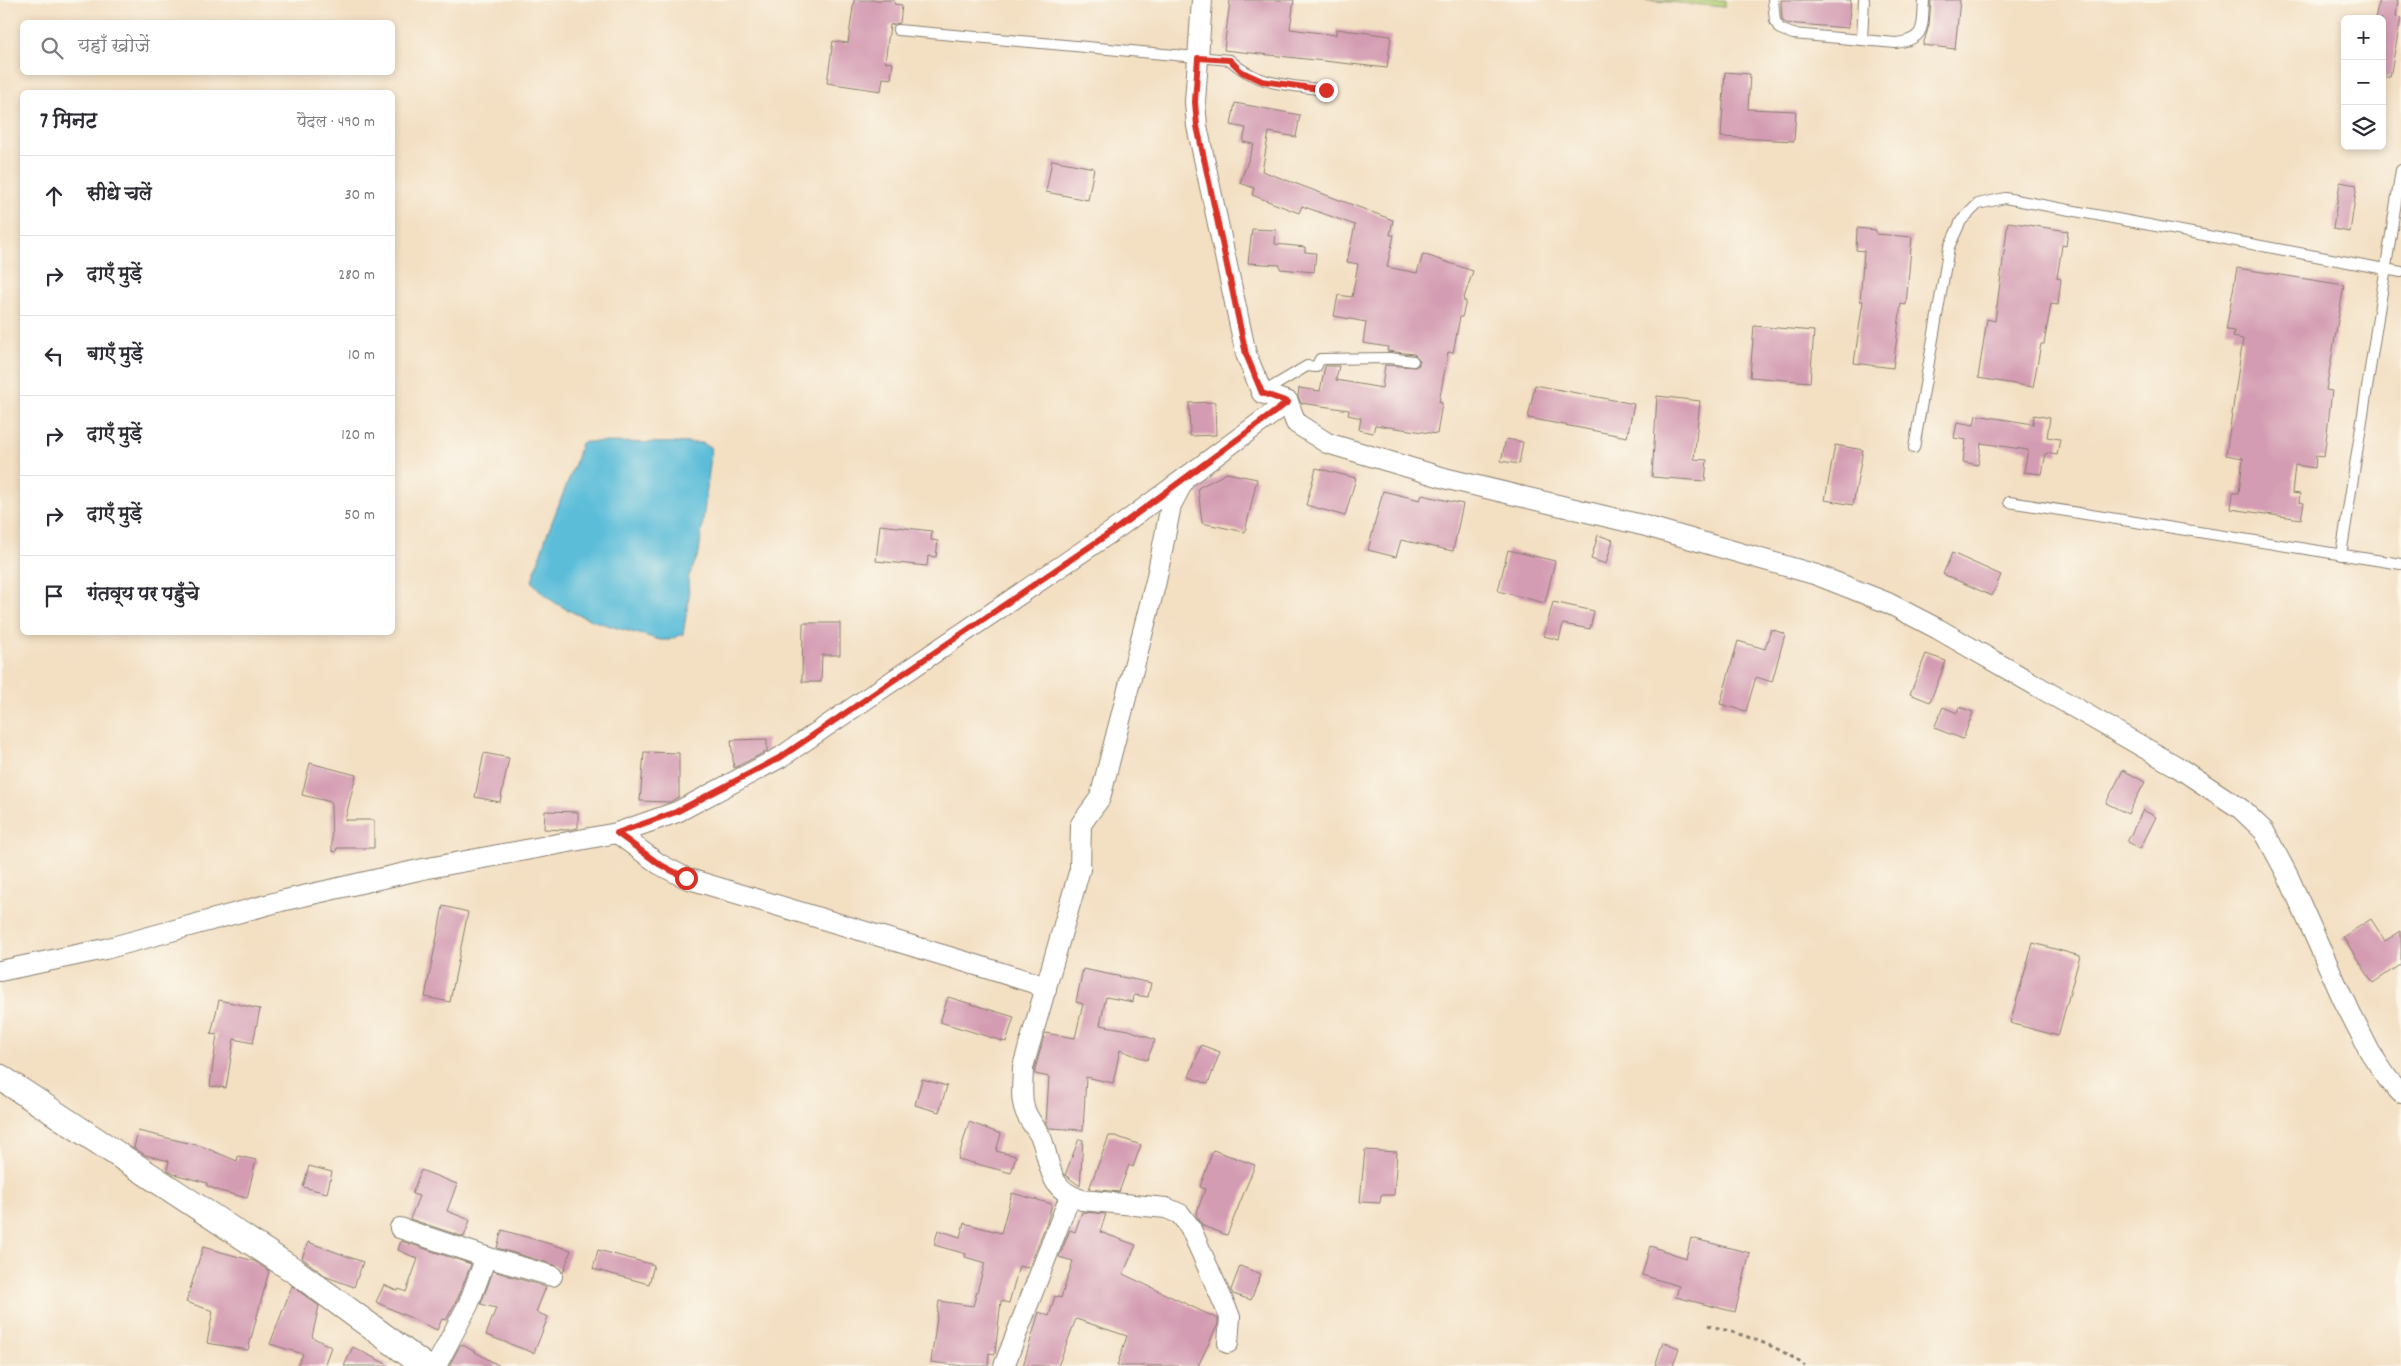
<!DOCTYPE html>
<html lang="hi">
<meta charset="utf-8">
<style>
body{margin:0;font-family:Dekko,"Playpen Sans Deva",sans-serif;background:#f2f2f3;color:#2b2b33}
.controls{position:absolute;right:15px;top:15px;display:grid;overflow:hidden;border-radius:8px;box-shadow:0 2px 8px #0003}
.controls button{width:45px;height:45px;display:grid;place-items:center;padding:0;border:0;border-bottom:1px solid #e1e1e2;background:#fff;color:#2b2b33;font:25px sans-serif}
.stop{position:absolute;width:15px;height:15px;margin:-11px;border:4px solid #d93025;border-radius:50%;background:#fff}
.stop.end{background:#d93025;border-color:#fff;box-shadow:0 1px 5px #0008}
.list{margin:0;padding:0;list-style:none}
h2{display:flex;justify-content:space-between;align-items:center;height:65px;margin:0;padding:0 20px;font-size:21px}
h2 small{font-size:16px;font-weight:400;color:#7c7c81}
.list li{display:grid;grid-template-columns:32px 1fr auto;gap:15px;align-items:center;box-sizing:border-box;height:80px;padding:0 20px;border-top:1px solid #e1e1e2}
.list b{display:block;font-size:19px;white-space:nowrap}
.list em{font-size:16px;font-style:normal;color:#7c7c81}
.icon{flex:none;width:28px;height:28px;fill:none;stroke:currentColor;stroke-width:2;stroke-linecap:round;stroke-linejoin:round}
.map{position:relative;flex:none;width:2401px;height:1366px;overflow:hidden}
.search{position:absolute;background:#fff;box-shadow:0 2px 8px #0003;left:20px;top:20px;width:375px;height:55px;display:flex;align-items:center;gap:12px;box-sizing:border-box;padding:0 18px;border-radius:8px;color:#7c7c81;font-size:19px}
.panel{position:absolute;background:#fff;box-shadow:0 2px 8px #0003;left:20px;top:90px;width:375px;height:545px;border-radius:8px}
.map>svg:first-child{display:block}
.green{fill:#b6d177;stroke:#69764a}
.water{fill:#5bbdd9;stroke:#3c6c7a}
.building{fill:#d49cb2}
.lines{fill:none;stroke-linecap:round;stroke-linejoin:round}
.service-casing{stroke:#887e6f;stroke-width:12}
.minor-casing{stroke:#887e6f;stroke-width:22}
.tertiary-casing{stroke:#887e6f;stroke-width:27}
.path{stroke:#887e6f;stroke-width:3;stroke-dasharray:4 4;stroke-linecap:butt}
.service{stroke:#fff;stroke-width:10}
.minor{stroke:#fff;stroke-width:20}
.tertiary{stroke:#fff;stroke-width:25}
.route{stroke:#d93025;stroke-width:6}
</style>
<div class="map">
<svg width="2401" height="1366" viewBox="0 0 2401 1366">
<rect width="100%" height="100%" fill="#fbf7ec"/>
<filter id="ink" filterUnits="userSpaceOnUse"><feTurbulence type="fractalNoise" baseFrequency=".02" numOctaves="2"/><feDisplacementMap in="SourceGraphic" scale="10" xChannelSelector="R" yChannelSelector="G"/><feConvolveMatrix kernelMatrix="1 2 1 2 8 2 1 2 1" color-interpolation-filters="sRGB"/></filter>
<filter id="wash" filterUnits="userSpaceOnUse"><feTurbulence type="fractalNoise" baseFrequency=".0096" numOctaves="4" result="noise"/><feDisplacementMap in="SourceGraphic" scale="20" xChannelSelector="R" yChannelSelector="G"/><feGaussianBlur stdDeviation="1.12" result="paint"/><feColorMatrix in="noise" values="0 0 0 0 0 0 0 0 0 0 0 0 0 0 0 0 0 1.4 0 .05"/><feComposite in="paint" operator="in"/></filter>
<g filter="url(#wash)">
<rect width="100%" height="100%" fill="#f3dfc2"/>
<path class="green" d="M1646 0H1725V7Z"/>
<path class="water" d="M587 442 702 443 710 447 711 455 699 553 688 578 689 597 683 634 669 640H660C619 627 558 618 532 581L546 537 576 461 581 443Z"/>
<g id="blocks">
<g class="building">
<path d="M854 0H894V4L902 5 900 23 890 25 885 62 893 63 891 79 883 78 881 91 827 83 833 41 848 43Z"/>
<path d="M1230 0H1294L1290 29 1336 35V29L1391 36 1387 68 1224 50Z"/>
<path d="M1781 0H1851L1848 28 1785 23 1782 19Z"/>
<path d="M1931 0H1960L1955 49 1923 45 1929 25Z"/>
<path d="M2379 0H2398L2396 17 2401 18 2390 77H2382V19H2375Z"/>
<path d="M1725 72 1750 74 1748 109 1796 111 1794 141 1721 137Z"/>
<path d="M1235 103 1300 115 1296 137 1269 132 1262 171 1393 220 1390 235H1394L1387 267 1417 273 1423 254 1473 271 1463 301H1466L1462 317H1460L1453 353 1448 352 1439 402 1442 403 1437 434 1375 425 1373 433 1359 430 1361 418 1348 415 1349 410 1301 403 1298 396 1299 388 1320 391 1325 366H1339L1336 380 1382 388 1385 365 1415 367 1419 365V359L1414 354 1387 351 1388 347 1363 343 1366 322 1334 316 1338 295 1352 297 1358 264 1347 262 1355 225 1302 206 1299 213 1252 195 1254 188 1240 183 1254 144 1243 142 1246 128 1231 125Z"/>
<path d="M1052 160 1094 168 1088 200 1046 192Z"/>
<path d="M2340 182 2357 185 2350 232 2333 229Z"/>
<path d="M2008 222 2068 231 2066 246 2062 245 2060 259 2057 278 2061 279 2058 305 2051 304 2044 344H2041L2033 387 1978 378 1987 319 1995 321Z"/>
<path d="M1857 228 1876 230V234L1912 237 1906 305 1901 304 1893 368 1854 363 1863 301H1860L1864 251 1856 250Z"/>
<path d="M1252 229 1276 230 1275 244 1305 247V252L1316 253 1314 272 1280 269V265L1248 263Z"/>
<path d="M2237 268 2344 285 2326 390 2332 391 2324 457 2316 456 2315 468 2295 465 2292 493 2300 494 2299 502 2304 503 2301 519 2231 509 2233 493H2239L2243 458 2226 455 2243 339 2233 337 2234 331 2226 330Z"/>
<path d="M1754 326 1814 331 1810 382 1750 377Z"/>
<path d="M1535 385 1634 404 1627 437 1528 418Z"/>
<path d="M1657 396 1700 401 1694 459 1707 460 1705 481 1652 477Z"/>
<path d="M1215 402 1216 435 1190 436 1189 403Z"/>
<path d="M1976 415 2033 424 2034 415 2050 418 2047 437 2060 439 2057 455 2046 453 2042 474 2024 472 2028 450 1981 443 1978 465 1963 462 1966 440 1954 438 1957 422 1974 425Z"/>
<path d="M1506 439 1523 442 1519 464 1501 461Z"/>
<path d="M1835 445 1863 450 1853 505 1825 500Z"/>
<path d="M1316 468 1356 478 1345 516 1306 505Z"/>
<path d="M1227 473 1257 479 1245 532 1202 523 1198 488Z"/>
<path d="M1383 491 1420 500 1422 495 1463 504 1453 551 1401 540 1396 557 1368 550Z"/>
<path d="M880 525 932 531 931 540 938 541 936 557 928 556 927 566 876 561Z"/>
<path d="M1598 535 1613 540 1606 564 1591 559Z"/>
<path d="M1508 550 1555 561 1545 603 1498 591Z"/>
<path d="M1952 553 2001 575 1992 596 1943 574Z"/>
<path d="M1553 602 1594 611 1590 629 1563 624 1559 640 1544 636Z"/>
<path d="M803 623H840V655H822L821 682H802Z"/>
<path d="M1771 629 1785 634 1772 682 1756 677 1746 711 1720 704 1738 641 1765 649Z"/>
<path d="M1926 654 1946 661 1930 702 1910 694Z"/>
<path d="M1943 707 1957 713 1959 707 1973 712 1963 739 1934 728Z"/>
<path d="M767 739V751L734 768 731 740Z"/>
<path d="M644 752 679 753V797L670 802 640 801Z"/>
<path d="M484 753 509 758 500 802 475 797Z"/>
<path d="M310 763 356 775 345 820H374V848H337L336 852 332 851 331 802 302 795Z"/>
<path d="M2123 770 2145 782 2128 814 2106 803Z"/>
<path d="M2143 810 2156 817 2140 849 2127 842Z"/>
<path d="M545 811 578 812V828L566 830 544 829Z"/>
<path d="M443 906 468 912 450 1002 425 997Z"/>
<path d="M2371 919 2385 941 2401 931V964L2373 983 2343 937Z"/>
<path d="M2033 943 2080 956 2058 1036 2010 1023Z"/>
<path d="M1083 969 1151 983 1148 997 1134 995 1133 1002 1106 997 1100 1025 1129 1030 1155 1040 1147 1060 1120 1050 1113 1083 1086 1077 1083 1130 1049 1128 1046 1123 1049 1077 1035 1074V1069L1045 1033 1075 1038 1083 1004 1076 1002Z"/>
<path d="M948 997 1014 1017 1006 1042 940 1022Z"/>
<path d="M219 1000 260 1009 253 1043 234 1039 226 1088 210 1086 217 1035 211 1034Z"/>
<path d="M1201 1045 1220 1052 1208 1084 1189 1077Z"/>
<path d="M922 1079 947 1086 939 1112 915 1105Z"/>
<path d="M969 1122 1001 1134 996 1151 1016 1156 1011 1173 958 1159Z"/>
<path d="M138 1131 201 1146 237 1161 238 1156 256 1160 247 1198 220 1191 207 1186V1183L174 1174 167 1170 169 1161 145 1155 134 1148Z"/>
<path d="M1109 1136H1115L1141 1145 1133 1167 1129 1165 1119 1192 1089 1189Z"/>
<path d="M1079 1139 1083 1140 1080 1186 1065 1175Z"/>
<path d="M1213 1150 1255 1165 1227 1235 1203 1226 1196 1215 1205 1189 1200 1187Z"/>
<path d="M1365 1150 1397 1152 1394 1195H1381L1380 1203 1360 1202Z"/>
<path d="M309 1166 332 1172 327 1193 303 1187Z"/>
<path d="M421 1170 457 1184 447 1211 470 1220 464 1237 410 1219 419 1196 412 1194Z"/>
<path d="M1012 1193 1052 1204 1047 1222 1029 1268 1019 1266 1009 1303 1001 1301 995 1354 989 1353 988 1366H963L931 1362 939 1301 973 1306 985 1263 965 1257 966 1254 934 1245 938 1230 960 1237 964 1223 1001 1233Z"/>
<path d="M1082 1212 1106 1214 1100 1232 1136 1245 1123 1274 1218 1319V1324L1198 1366H1117L1127 1336 1076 1319 1058 1366H1023L1039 1312 1049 1316 1055 1296 1061 1298 1073 1261 1059 1257 1070 1230 1075 1232Z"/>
<path d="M502 1230 571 1250 563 1273 555 1265 497 1248Z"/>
<path d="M1691 1238 1750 1253 1735 1312 1676 1297 1679 1286 1642 1275 1650 1246 1686 1258Z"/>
<path d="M401 1241 471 1264 458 1298 446 1320 442 1319 437 1330 376 1302 384 1285 398 1291 399 1289 406 1292 418 1259 398 1250Z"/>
<path d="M308 1242 363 1262 354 1287 327 1277 302 1258Z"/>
<path d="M203 1247 254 1261 269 1271 248 1350 207 1343 213 1311 186 1302Z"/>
<path d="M598 1250 654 1265 649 1284 593 1269Z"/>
<path d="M1240 1266 1261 1274 1251 1300 1233 1294 1231 1290Z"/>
<path d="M493 1271 546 1287 536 1312 548 1317 534 1353 486 1335 496 1308 481 1304Z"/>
<path d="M292 1286 319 1306 312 1337 331 1347 324 1366H297L303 1354 270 1344Z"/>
<path d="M1663 1342 1679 1348 1673 1366H1655Z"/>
<path d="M461 1344 500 1366H449Z"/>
<path d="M353 1347 390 1366H344Z"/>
</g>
</g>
</g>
<g filter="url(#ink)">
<use href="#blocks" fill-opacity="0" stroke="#887e6f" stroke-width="1"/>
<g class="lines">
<g class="service-casing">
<g id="service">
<path d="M1773 0 1775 21 1780 29 1793 34 1896 43C1927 39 1922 26 1924 0"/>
<path d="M898 30 1230 60C1257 86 1291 85 1326 90"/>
<path d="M1862 40 1864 0"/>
<path d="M1262 393 1307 366 1316 367 1320 359 1389 358 1413 361"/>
<path d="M1914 448 1949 247 1961 221 1978 204 2005 198 2401 272"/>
<path d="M2009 502 2401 564"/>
<path d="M2341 555 2401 170"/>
</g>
</g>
<g class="minor-casing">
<g id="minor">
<path d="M1202 0 1195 102 1197 126 1246 354 1262 393 1288 402 1296 423 1327 443 1448 479 1642 525 1817 575 1888 603 1938 629 2176 766 2241 809 2264 831 2288 876 2343 999 2370 1052 2388 1079 2401 1093"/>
<path d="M1183 482 1171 505 1156 581 1100 798 1081 824 1080 869 1023 1067C1023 1081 1020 1097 1025 1110 1028 1121 1038 1129 1042 1140 1052 1169 1048 1189 1082 1200L1166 1208 1180 1214 1190 1227 1230 1317 1228 1343"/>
<path d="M617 833 659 864 686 878 976 965 1034 983 1046 990"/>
<path d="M0 971 105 949 281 901 423 869 617 833 677 812 781 757 1120 526 1288 402"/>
<path d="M400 1228 486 1257 469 1303 436 1366"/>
<path d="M486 1257 552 1276"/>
<path d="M1004 1366 1070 1196"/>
</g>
</g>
<g class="tertiary-casing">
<path id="tertiary" d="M0 1077 295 1271 425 1366"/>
</g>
<path class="path" d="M1708 1325C1743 1335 1776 1344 1805 1366"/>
<use href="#service" class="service"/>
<use href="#minor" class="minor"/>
<use href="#tertiary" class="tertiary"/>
</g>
</g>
<g class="lines" filter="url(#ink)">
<path class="route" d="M686 878 659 864 617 833 676 812 781 757 1120 526 1288 402 1262 393 1246 354 1197 126 1195 102 1198 58 1230 60 1242 72 1262 81 1326 90"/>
</g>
</svg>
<div class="controls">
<button>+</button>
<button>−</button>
<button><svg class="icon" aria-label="layers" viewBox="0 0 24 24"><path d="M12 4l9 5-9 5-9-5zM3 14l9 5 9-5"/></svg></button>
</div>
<div class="stop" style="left:686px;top:878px"></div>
<div class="stop end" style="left:1326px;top:90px"></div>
<div class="search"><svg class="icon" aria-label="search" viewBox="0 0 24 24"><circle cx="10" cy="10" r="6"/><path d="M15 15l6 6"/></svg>यहाँ खोजें</div>
<section class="panel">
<h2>7 मिनट<small>पैदल · 490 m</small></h2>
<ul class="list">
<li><svg class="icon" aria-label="ahead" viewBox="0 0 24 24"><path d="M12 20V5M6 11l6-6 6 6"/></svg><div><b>सीधे चलें</b></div><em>30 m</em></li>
<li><svg class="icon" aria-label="right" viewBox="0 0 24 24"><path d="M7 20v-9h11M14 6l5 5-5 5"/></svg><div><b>दाएँ मुड़ें</b></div><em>280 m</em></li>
<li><svg class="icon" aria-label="left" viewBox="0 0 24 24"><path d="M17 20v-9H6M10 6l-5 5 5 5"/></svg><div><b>बाएँ मुड़ें</b></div><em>10 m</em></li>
<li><svg class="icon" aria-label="right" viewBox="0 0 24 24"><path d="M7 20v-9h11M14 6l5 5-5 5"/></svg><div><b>दाएँ मुड़ें</b></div><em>120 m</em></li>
<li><svg class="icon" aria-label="right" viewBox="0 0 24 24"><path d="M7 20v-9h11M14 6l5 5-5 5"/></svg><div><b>दाएँ मुड़ें</b></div><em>50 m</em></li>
<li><svg class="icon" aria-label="arrive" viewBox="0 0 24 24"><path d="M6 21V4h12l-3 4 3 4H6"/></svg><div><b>गंतव्य पर पहुँचे</b></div></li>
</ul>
</section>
</div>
